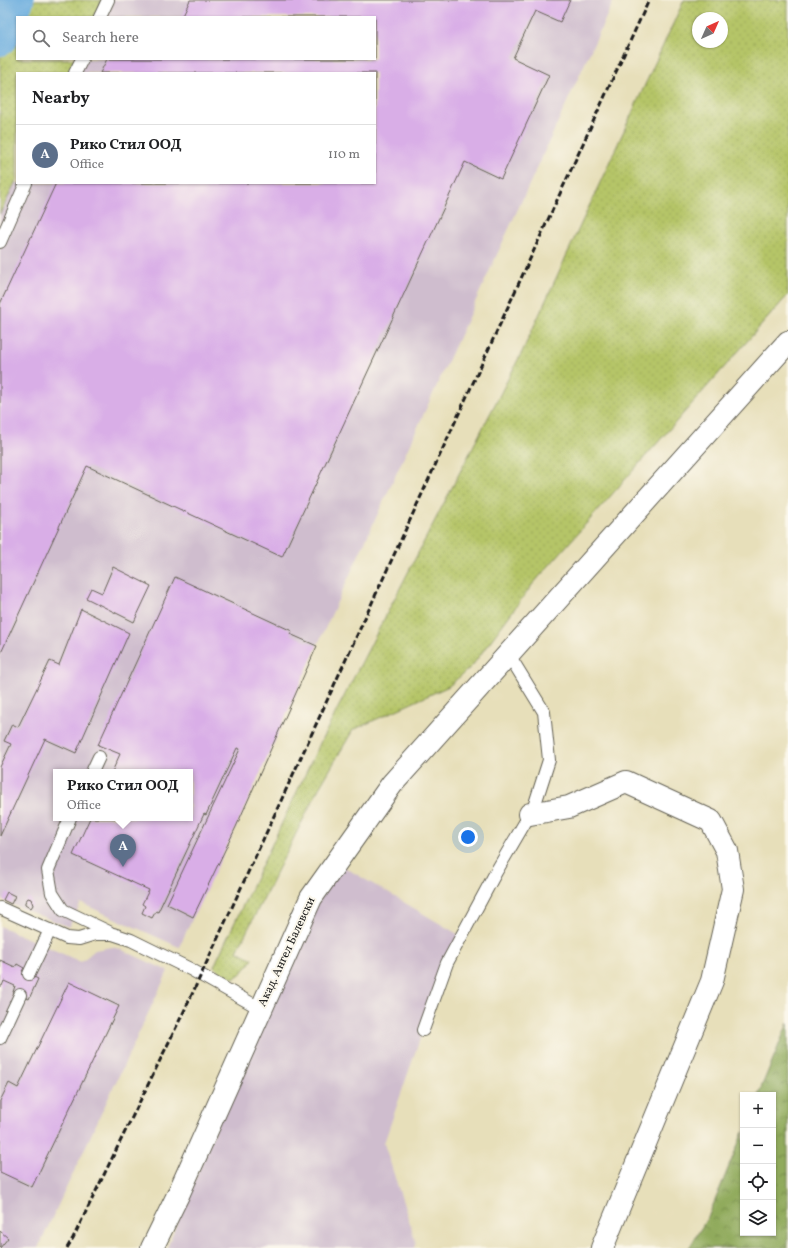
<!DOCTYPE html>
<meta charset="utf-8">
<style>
body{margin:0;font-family:Vollkorn,serif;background:#f2f2f2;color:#202124}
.controls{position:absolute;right:12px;bottom:12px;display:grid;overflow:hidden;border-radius:0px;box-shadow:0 1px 3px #0004}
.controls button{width:36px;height:36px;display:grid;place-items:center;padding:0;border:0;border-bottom:1px solid #e0e0e0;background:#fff;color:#202124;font:20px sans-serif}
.compass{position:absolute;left:692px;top:12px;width:36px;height:36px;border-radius:50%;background:#fff;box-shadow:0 1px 3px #0004;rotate:45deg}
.you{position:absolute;left:468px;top:837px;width:14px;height:14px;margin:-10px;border:3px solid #fff;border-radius:50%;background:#1a73e8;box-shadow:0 0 0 6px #1a73e833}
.badge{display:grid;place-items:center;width:26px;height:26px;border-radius:50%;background:#2563eb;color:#fff;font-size:13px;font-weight:700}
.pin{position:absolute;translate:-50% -33px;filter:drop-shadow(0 1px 2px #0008)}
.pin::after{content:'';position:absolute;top:21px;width:14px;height:12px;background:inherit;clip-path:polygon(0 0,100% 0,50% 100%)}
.popup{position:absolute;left:53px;top:769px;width:140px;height:52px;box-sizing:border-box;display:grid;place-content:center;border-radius:0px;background:#fff;filter:drop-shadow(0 1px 3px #0005);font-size:13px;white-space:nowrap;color:#757577}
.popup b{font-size:15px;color:#202124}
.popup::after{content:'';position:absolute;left:50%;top:100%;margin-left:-8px;border:8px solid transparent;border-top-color:#fff}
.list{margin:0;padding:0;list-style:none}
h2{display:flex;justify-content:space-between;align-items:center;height:52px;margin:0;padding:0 16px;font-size:17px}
h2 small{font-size:13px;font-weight:400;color:#757577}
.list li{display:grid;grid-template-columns:26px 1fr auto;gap:12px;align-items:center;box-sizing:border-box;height:60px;padding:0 16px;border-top:1px solid #e0e0e0}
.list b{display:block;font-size:15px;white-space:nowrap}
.list p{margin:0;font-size:13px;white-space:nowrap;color:#757577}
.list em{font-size:13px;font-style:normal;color:#757577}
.icon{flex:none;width:22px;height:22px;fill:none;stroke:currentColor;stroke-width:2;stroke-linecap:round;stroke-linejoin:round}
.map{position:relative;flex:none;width:788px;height:1248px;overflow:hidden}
.search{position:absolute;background:#fff;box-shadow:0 1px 3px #0004;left:16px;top:16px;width:360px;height:44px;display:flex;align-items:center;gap:10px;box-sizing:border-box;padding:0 14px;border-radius:0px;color:#757577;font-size:15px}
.panel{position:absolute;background:#fff;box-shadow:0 1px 3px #0004;left:16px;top:72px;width:360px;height:112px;border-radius:0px}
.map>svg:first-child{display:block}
.industrial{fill:#cfbdce;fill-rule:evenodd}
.grass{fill:url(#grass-dots);stroke:#687042;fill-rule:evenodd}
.forest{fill:url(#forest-crowns);stroke:#56633c}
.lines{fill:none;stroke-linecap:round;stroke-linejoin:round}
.river{stroke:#68acde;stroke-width:36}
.building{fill:#d9aee7}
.service-casing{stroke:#636053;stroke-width:14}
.minor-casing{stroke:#636053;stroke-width:24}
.service{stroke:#fff;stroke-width:12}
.minor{stroke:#fff;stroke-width:22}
.rail{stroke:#1c1c1c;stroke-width:3;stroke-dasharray:6 3;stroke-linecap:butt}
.labels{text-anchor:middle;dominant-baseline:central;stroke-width:4;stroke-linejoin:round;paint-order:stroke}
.street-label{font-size:12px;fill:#1c1c1c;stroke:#fbf7ec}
</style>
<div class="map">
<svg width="788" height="1248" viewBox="0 0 788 1248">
<defs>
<pattern id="grass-dots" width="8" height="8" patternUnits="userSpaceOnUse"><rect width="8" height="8" fill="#b5c568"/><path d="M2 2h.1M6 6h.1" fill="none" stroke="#9ba95a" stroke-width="1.8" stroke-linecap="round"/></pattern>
<pattern id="forest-crowns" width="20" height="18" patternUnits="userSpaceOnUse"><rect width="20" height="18" fill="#90aa5c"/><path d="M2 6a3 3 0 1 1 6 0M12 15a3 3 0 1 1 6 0" fill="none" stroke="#758a4b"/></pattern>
</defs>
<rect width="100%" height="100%" fill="#fbf7ec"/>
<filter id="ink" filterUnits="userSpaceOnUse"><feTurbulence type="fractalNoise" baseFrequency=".025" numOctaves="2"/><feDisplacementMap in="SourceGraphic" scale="8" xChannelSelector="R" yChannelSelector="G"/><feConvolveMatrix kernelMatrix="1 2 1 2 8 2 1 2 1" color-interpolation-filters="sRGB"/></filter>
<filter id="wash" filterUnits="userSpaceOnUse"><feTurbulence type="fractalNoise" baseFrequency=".012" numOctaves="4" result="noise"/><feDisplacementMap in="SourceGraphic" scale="16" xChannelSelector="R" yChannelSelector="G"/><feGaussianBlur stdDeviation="0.9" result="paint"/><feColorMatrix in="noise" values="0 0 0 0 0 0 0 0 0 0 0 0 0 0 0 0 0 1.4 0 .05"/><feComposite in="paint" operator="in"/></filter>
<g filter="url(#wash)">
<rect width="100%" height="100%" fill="#e7dfba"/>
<g class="industrial">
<path d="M95 0H614L317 646 236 827 179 947 81 903 69 927 11 904 0 898V199L17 165V183H375V73H62L68 59H375V17H87ZM56 772H190V818H56Z"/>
<path d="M339 864 461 936 423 1030 384 1143 416 1243 415 1248H167L279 972Z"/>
<path d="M0 926 81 962 95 950 112 947 120 949 168 971 38 1248H0Z"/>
</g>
<g class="grass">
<path d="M0 0H102L94 17H17V59H75L68 73H17V179L0 214Z"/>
<path d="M684 0H788V295L532 585 472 666 449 686 353 730 318 790 237 951 253 959C240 977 231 987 214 966L322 739 523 350ZM698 18H722V42H698Z"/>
</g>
<path class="forest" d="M788 1023V1248H689L709 1215 743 1132V1233H773V1095H758Z"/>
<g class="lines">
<path class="river" d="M0 38 16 0"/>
</g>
<g id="blocks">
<g class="building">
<path d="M190 0H570L560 22 535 11 513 58 549 75 501 179 465 162 282 557 87 466 0 655V304L56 183H375V73H100L107 59H375V17H182Z"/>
<path d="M113 567 151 586 134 622 86 598 91 588 102 593Z"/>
<path d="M175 577 292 631 290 634 317 646 236 827 193 917 167 904 240 749 237 748 206 815 204 814 158 912 156 911 152 918 142 913 145 906 142 904 149 890 73 855 90 818H190V772H112L120 754 98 745Z"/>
<path d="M81 609 129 633 76 753 45 739 0 836V767L11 744 4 741 12 724 18 727 50 661 59 665Z"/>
<path d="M7 892 15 896 11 904 3 900Z"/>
<path d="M28 898 31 899 33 905 31 908 25 904V902Z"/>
<path d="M0 960 15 967 17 964 24 968 22 971 38 979 29 999 13 992 15 986 4 981 2 986H0Z"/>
<path d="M69 982 119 1006 32 1187 0 1172V1101L9 1083 18 1088Z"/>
<path d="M0 1231 8 1238 0 1248Z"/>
</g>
</g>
</g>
<g filter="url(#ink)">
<use href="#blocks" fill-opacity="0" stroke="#636053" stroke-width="1"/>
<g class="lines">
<g class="service-casing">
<g id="service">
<path d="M100 17 108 0"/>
<path d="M75 73 82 59"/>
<path d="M0 242 26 183"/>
<path d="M92 772 99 757"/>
<path d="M70 818 48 870 52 893 63 910 109 932"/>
<path d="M0 908 67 938 79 939 95 934H113L131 940 190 969 261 1009"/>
<path d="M29 974 50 930"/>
<path d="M423 1030 447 963 496 872 534 807 549 760 544 712 509 655"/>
<path d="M0 1038 20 995"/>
</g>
</g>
<g class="minor-casing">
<g id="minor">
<path d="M530 814 569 807 626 782 711 821 727 851 733 889 712 981 602 1248"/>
<path d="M152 1248 178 1195 311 898 392 784 788 342"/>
</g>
</g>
<use href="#service" class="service"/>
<use href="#minor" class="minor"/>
<path class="rail" d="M67 1248 73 1238 188 1003 649 0"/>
</g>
</g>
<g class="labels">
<g class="street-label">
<text transform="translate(287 952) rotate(-65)">Акад. Ангел Балевски</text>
</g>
</g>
</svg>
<div class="controls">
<button>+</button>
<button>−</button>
<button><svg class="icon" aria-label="locate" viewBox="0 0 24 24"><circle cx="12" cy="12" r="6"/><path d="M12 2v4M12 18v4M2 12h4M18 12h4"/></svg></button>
<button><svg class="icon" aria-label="layers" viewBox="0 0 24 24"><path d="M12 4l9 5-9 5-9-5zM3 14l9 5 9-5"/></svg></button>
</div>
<svg class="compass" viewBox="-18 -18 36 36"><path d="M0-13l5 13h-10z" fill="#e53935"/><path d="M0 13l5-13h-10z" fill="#757577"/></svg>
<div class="you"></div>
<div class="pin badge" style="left:123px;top:867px;background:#5c6f8a">A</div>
<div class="popup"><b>Рико Стил ООД</b>Office</div>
<div class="search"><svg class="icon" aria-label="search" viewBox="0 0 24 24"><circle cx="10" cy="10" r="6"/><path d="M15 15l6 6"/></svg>Search here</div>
<section class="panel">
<h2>Nearby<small></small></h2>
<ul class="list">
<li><span class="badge" style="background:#5c6f8a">A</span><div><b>Рико Стил ООД</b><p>Office</p></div><em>110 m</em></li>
</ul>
</section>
</div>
